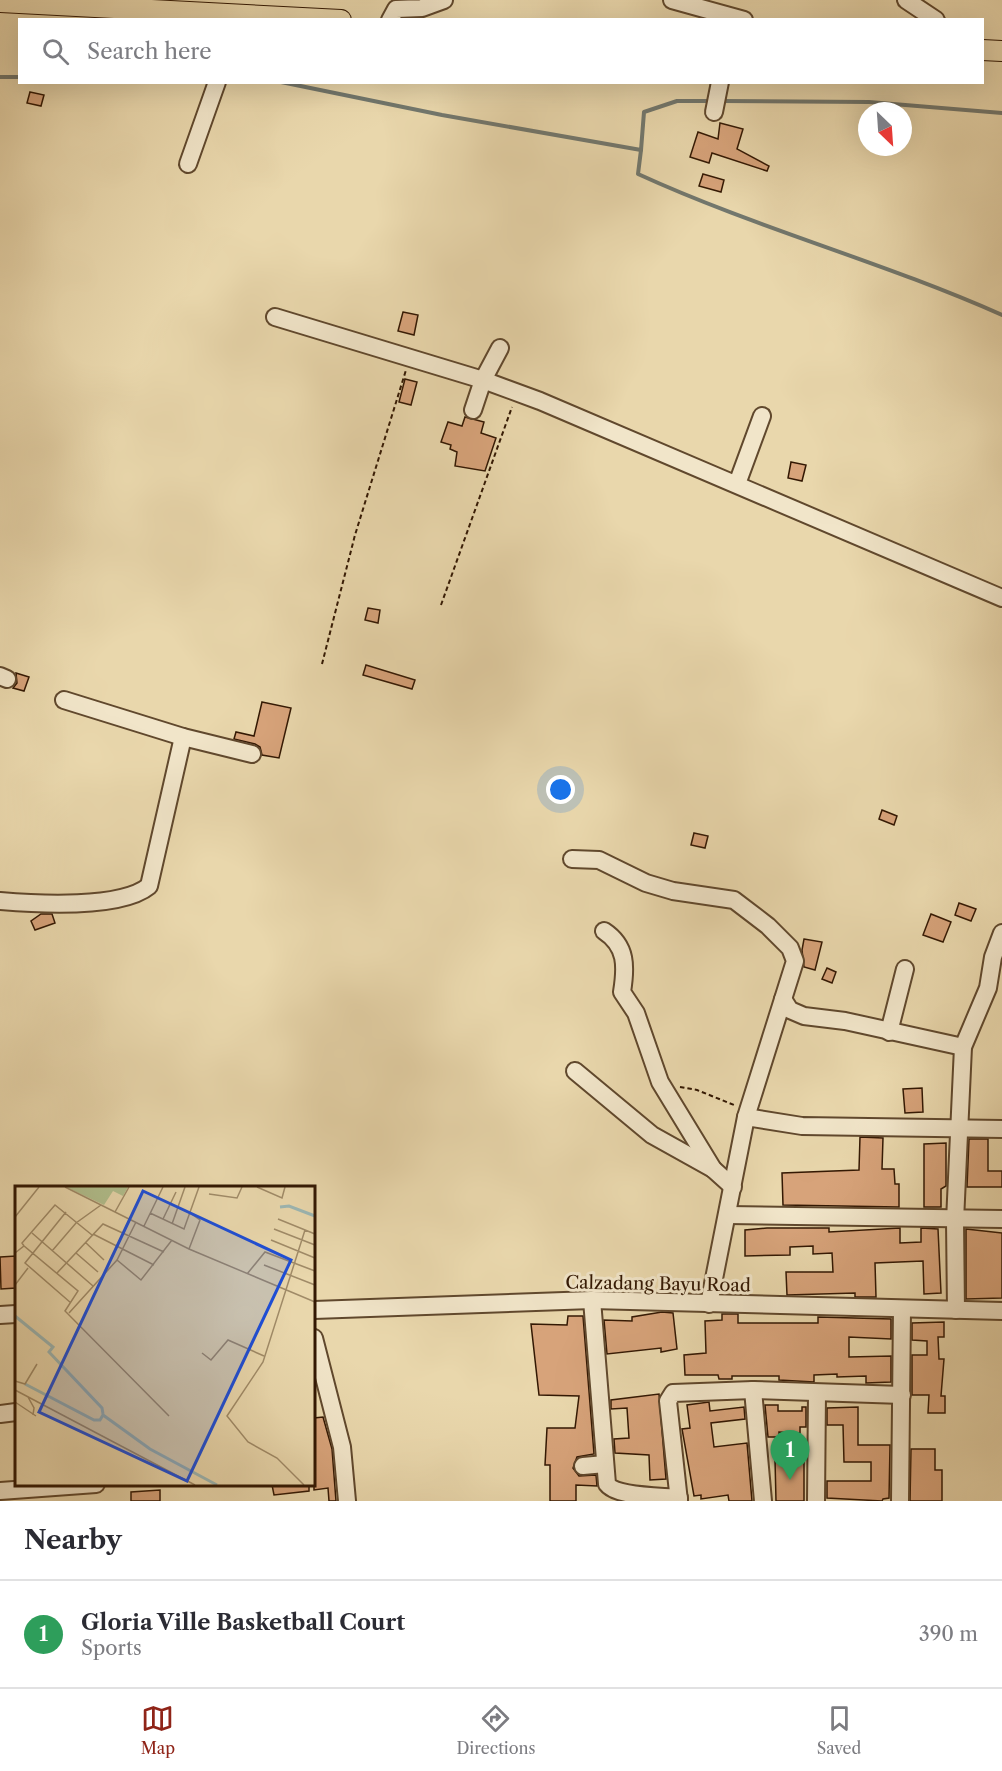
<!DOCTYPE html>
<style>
body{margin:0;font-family:"Libre Caslon Text",serif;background:#f2f2f3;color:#2b2b33}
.compass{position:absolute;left:858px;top:102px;width:54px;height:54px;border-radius:50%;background:#fff;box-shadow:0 6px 24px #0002;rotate:155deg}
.you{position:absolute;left:561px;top:790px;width:21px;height:21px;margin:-15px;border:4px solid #fff;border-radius:50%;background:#1a73e8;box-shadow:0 0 0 9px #1a73e833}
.badge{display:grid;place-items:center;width:39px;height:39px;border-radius:50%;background:#8f2418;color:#fff;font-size:20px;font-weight:700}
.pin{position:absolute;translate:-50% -50px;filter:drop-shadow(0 2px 3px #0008)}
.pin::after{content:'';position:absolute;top:32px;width:21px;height:18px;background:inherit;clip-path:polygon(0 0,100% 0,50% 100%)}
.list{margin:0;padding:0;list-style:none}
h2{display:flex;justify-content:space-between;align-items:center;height:78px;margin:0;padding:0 24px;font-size:26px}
h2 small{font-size:20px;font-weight:400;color:#7c7c81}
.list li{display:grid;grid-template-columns:39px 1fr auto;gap:18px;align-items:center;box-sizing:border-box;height:108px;padding:0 24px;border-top:2px solid #e1e1e2}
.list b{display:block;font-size:22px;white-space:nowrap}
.list p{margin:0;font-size:20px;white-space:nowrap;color:#7c7c81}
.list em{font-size:20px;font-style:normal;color:#7c7c81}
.icon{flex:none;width:33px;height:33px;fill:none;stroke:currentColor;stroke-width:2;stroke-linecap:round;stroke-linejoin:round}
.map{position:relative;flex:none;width:1002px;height:1501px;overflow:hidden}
.search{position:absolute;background:#fff;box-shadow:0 6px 24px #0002;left:18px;right:18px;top:18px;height:66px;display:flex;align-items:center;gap:15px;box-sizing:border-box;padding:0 21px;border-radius:0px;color:#7c7c81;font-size:22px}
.sheet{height:186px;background:#fff}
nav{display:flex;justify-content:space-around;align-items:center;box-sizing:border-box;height:84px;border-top:2px solid #e1e1e2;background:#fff;font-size:16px;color:#7c7c81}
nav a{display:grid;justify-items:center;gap:3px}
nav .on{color:#8f2418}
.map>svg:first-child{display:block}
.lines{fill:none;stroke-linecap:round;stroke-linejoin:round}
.stream{stroke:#72776d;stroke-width:4}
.building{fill:#d7a37a;stroke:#331803;stroke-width:1.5}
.minor-casing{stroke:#60482d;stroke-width:20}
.major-casing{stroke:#331803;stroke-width:22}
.path{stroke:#331803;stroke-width:2;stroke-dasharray:4.5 3;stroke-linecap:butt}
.minor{stroke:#f1e5c9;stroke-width:16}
.major{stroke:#e9d7ac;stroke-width:20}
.labels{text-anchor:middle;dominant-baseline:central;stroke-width:6;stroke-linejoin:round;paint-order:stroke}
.street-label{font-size:18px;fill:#331803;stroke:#f1e5c9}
.inset-river{fill:none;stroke:#9cb7b4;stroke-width:3}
.inset-road{fill:none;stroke:#a08b68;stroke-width:1.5}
.view{fill:#1d4ed8;fill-opacity:0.15;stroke:#1d4ed8;stroke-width:3}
.inset-edge{fill:none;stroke:#331803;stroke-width:3}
</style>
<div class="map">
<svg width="1002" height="1501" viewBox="0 0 1002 1501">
<rect width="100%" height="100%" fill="#e9d7ac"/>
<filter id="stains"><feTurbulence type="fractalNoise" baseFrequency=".00333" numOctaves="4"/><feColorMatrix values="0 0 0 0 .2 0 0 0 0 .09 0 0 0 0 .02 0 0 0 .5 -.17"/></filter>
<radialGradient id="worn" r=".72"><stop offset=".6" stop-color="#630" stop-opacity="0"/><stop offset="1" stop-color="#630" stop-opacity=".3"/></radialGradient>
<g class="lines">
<g class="stream">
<path d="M0 77H20"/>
<path d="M281 82 442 115 641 150 644 112 677 101H711"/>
<path d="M721 101 869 102 1002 113"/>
<path d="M641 150 638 174C756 228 883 262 1002 315"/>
</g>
</g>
<g class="building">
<path d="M30 92 44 95 41 106 27 103Z"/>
<path d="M720 123 743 129 737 149 769 166 767 171 712 153 709 163 690 157 698 132 718 139Z"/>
<path d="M703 174 724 180 721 192 699 186Z"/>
<path d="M403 312 418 315 414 335 398 331Z"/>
<path d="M405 379 417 382 411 405 399 402Z"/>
<path d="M465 417 484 422 481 433 496 438 485 471 455 466 457 452 450 449 451 445 441 442 448 422 462 426Z"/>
<path d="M791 462 806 465 802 481 788 478Z"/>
<path d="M368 608 380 610 378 623 365 620Z"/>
<path d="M366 665 415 680 412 689 363 675Z"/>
<path d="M16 673 29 677 24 691 13 688 17 683Z"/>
<path d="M262 702 291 708 279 758 262 755 260 747 255 744 234 739 236 732 254 736Z"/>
<path d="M882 810 897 816 894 825 879 819Z"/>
<path d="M694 833 708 836 705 848 691 845Z"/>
<path d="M959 903 976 909 971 921 955 915Z"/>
<path d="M41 914H52L55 923 35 930 31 921Z"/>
<path d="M931 914 951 922 943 942 923 935Z"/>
<path d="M804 939 822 942 815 970 804 967 802 950Z"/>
<path d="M827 968 836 972 832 983 822 979Z"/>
<path d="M922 1088 923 1112 905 1113 903 1089Z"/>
<path d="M860 1137 883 1138 882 1169H894L895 1184H899V1207L783 1205 782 1173 859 1170Z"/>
<path d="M969 1139H988V1171H1002V1187H967Z"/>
<path d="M946 1143V1186L941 1189V1207H924V1144Z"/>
<path d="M767 1228H829V1232L900 1228V1243L921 1242V1228L938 1229 941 1293 924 1294 923 1261 875 1263 876 1297H855V1293L787 1295 786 1272H833L832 1253 813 1254V1246L790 1247V1255L745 1256V1230Z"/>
<path d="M966 1229 1002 1233V1298L966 1299Z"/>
<path d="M16 1256V1288L1 1289 0 1257Z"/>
<path d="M662 1312 673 1313 677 1349 661 1352V1348L607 1354 604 1320 632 1321V1317Z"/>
<path d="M722 1314H738V1323H818V1317L891 1319V1339L849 1337V1357L891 1356V1382L866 1383V1376L837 1377V1374L814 1375V1382L779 1380V1376H732V1379H719L718 1375H685L684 1355 706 1353 705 1321 722 1320Z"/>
<path d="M568 1316H583L594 1454 577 1457 573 1468 579 1476 596 1475 597 1486 576 1485V1501H550V1465H545L547 1428H575L579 1396 539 1395 531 1324 567 1325Z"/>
<path d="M944 1322V1337H938L939 1359H944L941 1396H945V1413H928L929 1395H912V1355H927V1341L912 1340V1323Z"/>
<path d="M659 1394 666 1479 650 1480 649 1455 615 1453 614 1439 629 1438 627 1408 611 1409V1400Z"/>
<path d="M709 1402 710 1411 744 1407 745 1419 711 1423 714 1447 747 1443 752 1501H729L728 1495 701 1499V1495L694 1496 682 1429 690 1428 687 1405Z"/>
<path d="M765 1405H778V1411H802V1407H806V1427H800V1433L779 1432V1437H768Z"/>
<path d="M858 1407V1445H890L889 1498 883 1499 882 1501 827 1498V1481H871V1462H844L843 1425H827V1408Z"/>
<path d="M323 1417 332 1449 336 1501H329L328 1488 314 1490V1418Z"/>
<path d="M911 1449H935V1470H942V1501H910Z"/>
<path d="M804 1458V1501H776L775 1459Z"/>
<path d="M272 1485H309V1491L274 1495Z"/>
<path d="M160 1490V1501H131V1492Z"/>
</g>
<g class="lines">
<g class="minor-casing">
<g id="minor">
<path d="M672 0 744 20"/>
<path d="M906 0 936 20"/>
<path d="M390 20 396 9 422 8 444 0"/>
<path d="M714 112 720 82"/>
<path d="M188 164 217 82"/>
<path d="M275 317 483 380 540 401 1002 598"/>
<path d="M473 410 483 380 500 348"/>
<path d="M737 484 762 416"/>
<path d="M0 676 7 679"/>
<path d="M64 700 183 737 252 754"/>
<path d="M572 859 599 860 646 883 673 891 734 900 768 926 790 948 795 961 746 1117 709 1304"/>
<path d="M0 901C36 904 121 909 149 886L183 737"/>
<path d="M604 931C627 946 626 967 622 992L636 1013 660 1082 713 1169"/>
<path d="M783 999 790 1010 804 1016 845 1021 963 1047"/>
<path d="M889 1032 905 969"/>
<path d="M575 1071 652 1135 713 1169 733 1187"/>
<path d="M746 1117 802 1126 1002 1129"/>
<path d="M728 1215 1002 1219"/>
<path d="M592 1300 607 1484C616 1497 663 1496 679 1498"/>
<path d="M314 1310 592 1300 1002 1311"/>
<path d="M956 1310 955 1221 963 1047 988 988 993 957 1002 933"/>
<path d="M0 1315 16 1314"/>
<path d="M314 1338 342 1447 347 1501"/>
<path d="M753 1390 763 1501"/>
<path d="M0 1414 16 1412"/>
<path d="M583 1466 605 1464"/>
<path d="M0 1491 96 1484"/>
<path d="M679 1501 668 1401 673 1393 753 1390 902 1395"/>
<path d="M816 1501 817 1394"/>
<path d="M900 1501 902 1309"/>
</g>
</g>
<g class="major-casing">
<g id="major">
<path d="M0 2 341 20"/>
<path d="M982 50 1002 51"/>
</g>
</g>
<g class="path">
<path d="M441 605 512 407"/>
<path d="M322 664 355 535 406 370"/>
<path d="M680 1087 697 1090 734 1105"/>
</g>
<use href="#minor" class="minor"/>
<use href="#major" class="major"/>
</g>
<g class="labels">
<g class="street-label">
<text transform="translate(658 1284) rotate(1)">Calzadang Bayu Road</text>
</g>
</g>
<g transform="translate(15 1186)">
<rect width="300" height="300" fill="#e9d7ac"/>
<path d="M51 1H113L108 10 98 5 89 19Z" fill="#b1bf8d"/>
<path class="inset-river" d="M265 21 274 20 300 30M0 130 38 161 34 166 87 222 88 228M10 198 79 234H85L88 229 135 263 202 299"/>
<path class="inset-road" d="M50 1 174 63 300 116M242 1 267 12 270 1M194 8 222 12 227 1M51 26 10 77 56 117M100 26 114 1M135 27 169 43 184 1M0 31 24 1M148 33 161 6M263 33 300 48M157 38 170 1M129 40 148 1M259 43 300 59M17 47 78 100M78 48 139 79M256 54 300 72M70 56 89 74M9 60 7 57 40 19 77 49M174 63 185 34 175 27M37 65 61 37 86 19M0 67 9 60 63 105 50 125 154 230M61 67 83 86M102 74 126 94 157 54M249 79 300 99M42 87 88 38 149 66M232 88 250 66 300 85M0 99 13 82M54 127 102 74 121 36M187 167 196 174 213 154 249 170M0 195 10 198 22 178M0 204 180 299M13 211 19 222 18 229M0 216 21 230M289 299 262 272 233 256 212 230 248 176 290 44"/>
<path class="view" d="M128 5 276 74 172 295 24 226Z"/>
<rect width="300" height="300" class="inset-edge"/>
</g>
<rect width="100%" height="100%" filter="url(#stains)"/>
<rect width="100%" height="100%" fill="url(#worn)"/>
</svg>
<svg class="compass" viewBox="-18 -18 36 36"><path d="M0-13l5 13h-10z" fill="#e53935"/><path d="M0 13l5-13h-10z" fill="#7c7c81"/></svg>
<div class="you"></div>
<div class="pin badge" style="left:790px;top:1480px;background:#2e9e5b">1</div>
<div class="search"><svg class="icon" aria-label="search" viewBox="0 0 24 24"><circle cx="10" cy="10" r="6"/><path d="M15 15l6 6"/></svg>Search here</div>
</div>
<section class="sheet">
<h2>Nearby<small></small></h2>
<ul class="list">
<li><span class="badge" style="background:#2e9e5b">1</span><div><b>Gloria Ville Basketball Court</b><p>Sports</p></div><em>390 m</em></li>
</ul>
</section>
<nav>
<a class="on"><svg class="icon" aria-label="map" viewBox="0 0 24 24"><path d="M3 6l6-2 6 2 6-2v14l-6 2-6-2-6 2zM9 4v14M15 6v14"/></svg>Map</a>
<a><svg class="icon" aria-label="directions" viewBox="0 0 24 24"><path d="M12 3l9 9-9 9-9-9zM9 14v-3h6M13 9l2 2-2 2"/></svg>Directions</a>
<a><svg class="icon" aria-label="saved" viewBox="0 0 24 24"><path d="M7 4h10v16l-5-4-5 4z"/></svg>Saved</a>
</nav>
